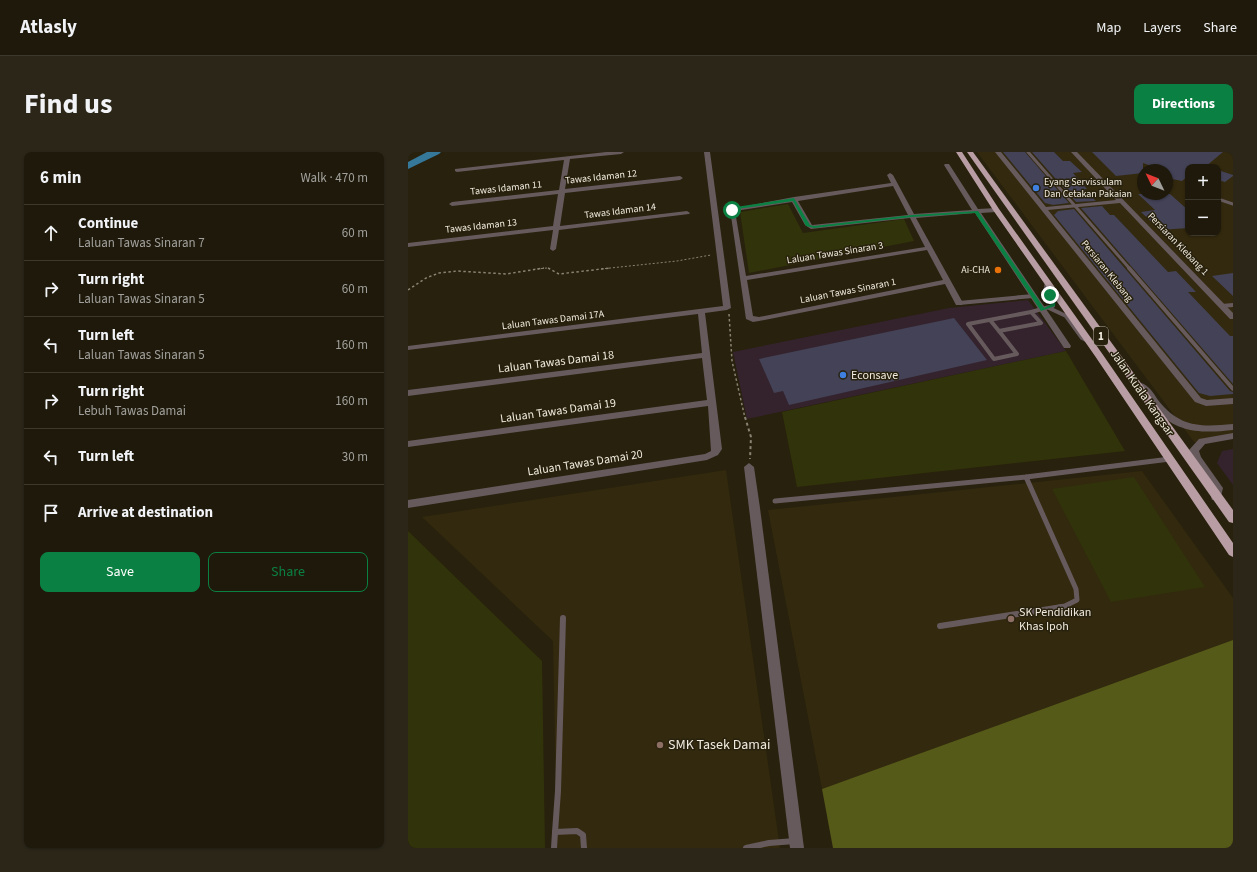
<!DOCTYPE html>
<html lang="en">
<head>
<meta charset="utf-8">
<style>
  :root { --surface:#1e190a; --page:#2b2618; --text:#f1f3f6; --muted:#a1a09c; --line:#3c382b; --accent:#0b8043 }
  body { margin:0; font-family:"Source Sans 3",sans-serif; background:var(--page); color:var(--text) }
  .controls { position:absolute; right:12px; top:12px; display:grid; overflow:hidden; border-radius:8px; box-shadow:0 1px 3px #0004 }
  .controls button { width:36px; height:36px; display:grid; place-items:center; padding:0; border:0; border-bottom:1px solid var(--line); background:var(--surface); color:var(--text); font:20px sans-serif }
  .compass { position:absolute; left:729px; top:12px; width:36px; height:36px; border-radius:50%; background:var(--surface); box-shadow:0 1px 3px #0004; rotate:313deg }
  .stop { position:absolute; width:12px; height:12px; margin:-9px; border:3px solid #0b8043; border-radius:50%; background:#fff }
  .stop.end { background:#0b8043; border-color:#fff; box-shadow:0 1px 4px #0008 }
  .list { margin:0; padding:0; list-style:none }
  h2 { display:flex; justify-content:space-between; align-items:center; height:52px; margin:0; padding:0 16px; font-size:17px }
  h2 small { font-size:13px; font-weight:400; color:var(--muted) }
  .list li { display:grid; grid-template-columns:26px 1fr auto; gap:12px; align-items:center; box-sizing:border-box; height:56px; padding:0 16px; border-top:1px solid var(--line) }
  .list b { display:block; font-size:15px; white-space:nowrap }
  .list p { margin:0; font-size:13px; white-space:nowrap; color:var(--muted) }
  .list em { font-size:13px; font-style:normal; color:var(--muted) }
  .actions { display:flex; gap:8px; padding:12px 16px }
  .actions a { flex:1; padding:9px 0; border:1px solid var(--accent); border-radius:8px; text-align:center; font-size:14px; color:var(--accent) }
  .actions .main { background:var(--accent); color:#fff }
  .icon { flex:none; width:22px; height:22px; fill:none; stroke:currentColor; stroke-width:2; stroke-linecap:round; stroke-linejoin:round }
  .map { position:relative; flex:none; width:825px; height:696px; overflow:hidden; border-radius:8px }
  header { display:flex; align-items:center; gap:24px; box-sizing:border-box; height:56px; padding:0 20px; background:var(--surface); border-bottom:1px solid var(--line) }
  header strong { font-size:19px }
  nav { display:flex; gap:22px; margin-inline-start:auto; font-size:14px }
  .intro { display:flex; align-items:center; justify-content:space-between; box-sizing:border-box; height:96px; padding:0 24px }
  h1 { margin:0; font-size:28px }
  .button { padding:10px 18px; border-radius:8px; background:var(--accent); color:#fff; font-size:14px; font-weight:700 }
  main { display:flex; gap:24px; padding:0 24px }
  aside { flex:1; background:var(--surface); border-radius:8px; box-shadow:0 1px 3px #0004 }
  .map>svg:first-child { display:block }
  .commercial { fill:#34232c }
  .built { fill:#33290e; fill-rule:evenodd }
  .green { fill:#31330b }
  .forest { fill:#565a19 }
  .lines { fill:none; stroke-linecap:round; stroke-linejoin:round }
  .river { fill:#35789a; fill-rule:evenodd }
  .building { fill:#434257 }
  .path-far2 { stroke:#898373; stroke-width:1; stroke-dasharray:2 2; stroke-linecap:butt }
  .path-far1 { stroke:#898373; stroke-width:1.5; stroke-dasharray:2.5 2.5; stroke-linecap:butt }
  .path { stroke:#898373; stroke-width:2; stroke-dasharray:3 3; stroke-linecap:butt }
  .service-far3 { stroke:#665a5d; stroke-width:3 }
  .service-far2 { stroke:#665a5d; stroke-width:4 }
  .service-far1 { stroke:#665a5d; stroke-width:5 }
  .service { stroke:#665a5d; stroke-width:6 }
  .minor { fill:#665a5d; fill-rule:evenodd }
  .trunk { fill:#b89ea4; fill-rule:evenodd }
  .route { fill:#0b8043 }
  .shop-dot { fill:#3f7fe0; stroke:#28210d; stroke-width:1.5 }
  .food-dot { fill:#e8710a; stroke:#28210d; stroke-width:1.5 }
  .education-dot { fill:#8d6e63; stroke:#28210d; stroke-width:1.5 }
  .labels { text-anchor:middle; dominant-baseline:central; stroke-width:3; stroke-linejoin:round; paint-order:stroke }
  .far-street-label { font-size:10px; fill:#f0ebdf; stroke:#28210d }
  .far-poi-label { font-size:10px; fill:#f0ebdf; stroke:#28210d; text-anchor:start }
  .shield { fill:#28210d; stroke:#b4aea0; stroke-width:1 }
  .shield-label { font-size:11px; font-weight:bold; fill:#f0ebdf }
  .street-label { font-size:12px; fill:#f0ebdf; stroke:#28210d }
  .poi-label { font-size:12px; fill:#f0ebdf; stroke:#28210d; text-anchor:start }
  .near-poi-label { font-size:14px; fill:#f0ebdf; stroke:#28210d; text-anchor:start }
</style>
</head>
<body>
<header>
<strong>Atlasly</strong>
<nav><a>Map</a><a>Layers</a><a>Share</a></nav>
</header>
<div class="intro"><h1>Find us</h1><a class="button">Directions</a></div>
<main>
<aside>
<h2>6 min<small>Walk · 470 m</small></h2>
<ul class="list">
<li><svg class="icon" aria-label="ahead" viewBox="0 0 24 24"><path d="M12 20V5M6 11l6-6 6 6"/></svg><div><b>Continue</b><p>Laluan Tawas Sinaran 7</p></div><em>60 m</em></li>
<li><svg class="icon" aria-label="right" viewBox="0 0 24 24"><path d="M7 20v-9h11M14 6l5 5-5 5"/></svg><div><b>Turn right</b><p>Laluan Tawas Sinaran 5</p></div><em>60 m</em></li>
<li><svg class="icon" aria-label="left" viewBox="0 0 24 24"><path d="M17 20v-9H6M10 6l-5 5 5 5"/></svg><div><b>Turn left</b><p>Laluan Tawas Sinaran 5</p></div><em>160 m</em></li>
<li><svg class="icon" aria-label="right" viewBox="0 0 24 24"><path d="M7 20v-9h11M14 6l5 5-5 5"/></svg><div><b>Turn right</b><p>Lebuh Tawas Damai</p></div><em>160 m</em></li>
<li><svg class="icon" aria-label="left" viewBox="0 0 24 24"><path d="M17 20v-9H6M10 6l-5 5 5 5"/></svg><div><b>Turn left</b></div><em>30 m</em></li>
<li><svg class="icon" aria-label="arrive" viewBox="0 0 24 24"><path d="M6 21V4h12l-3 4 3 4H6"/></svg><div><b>Arrive at destination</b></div></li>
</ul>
<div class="actions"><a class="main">Save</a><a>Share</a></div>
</aside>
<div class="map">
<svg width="825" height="696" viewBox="0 0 825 696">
  <rect width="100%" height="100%" fill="#28210d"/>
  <!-- commercial -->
  <g class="commercial">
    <polygon points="620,148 658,199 339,267 325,200 541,156"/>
    <polygon points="825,297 825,333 809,311 814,299"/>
  </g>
  <!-- built -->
  <g class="built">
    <path d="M569,0H825V286L786,290ZM780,15H810V81H780ZM735,18H759V42H735Z"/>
    <polygon points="318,318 372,696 149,696 145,489 14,365"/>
    <polygon points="734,319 825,446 825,488 414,637 360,358"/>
  </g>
  <!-- green -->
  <g class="green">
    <polygon points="380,52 395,81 496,67 506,89 341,121 332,60"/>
    <polygon points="658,199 717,299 389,335 374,260"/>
    <polygon points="726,325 797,435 703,450 644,337"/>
    <polygon points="0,379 134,509 137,696 0,696"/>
  </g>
  <!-- forest -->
  <polygon class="forest" points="825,488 825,696 425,696 414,637"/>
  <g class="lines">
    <!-- river -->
    <polygon class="river" points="19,0 33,0 31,2 0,17 0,10"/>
  </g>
  <!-- building -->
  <g class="building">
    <polygon points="595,0 617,0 661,51 645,53 637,51"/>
    <polygon points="624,0 646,0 655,9 662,9 674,20 665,21 679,37 676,37 688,49 668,50"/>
    <polygon points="684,0 815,0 797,15 780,15 780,24 774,29 759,26 759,18 754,18 735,11 735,21 708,24"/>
    <polygon points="810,18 825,23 825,24 817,30 810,28"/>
    <polygon points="730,42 762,42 780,58 780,76 752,78 733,60 747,58"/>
    <polygon points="694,54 702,63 706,63 760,120 768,119 788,140 780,140 822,184 825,184 825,232 673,56"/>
    <polygon points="666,57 822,239 825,240 825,242 802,244 791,241 646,63 650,59"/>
    <polygon points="825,121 825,144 804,124"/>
    <polygon points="546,166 579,208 381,253 375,239 366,241 351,207"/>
  </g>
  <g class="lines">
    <!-- path-far2 -->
    <g class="path-far2">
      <polyline points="129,117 139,116 142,117"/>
      <polyline points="193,117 269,109 303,103"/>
    </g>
    <!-- path-far1 -->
    <g class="path-far1">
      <polyline points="140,116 151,122 202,116"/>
      <polyline points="0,138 18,126 31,121 49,119 98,122 136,116"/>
      <polyline points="321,162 324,209 337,266"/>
    </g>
    <!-- path -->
    <polyline class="path" points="337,265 343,285 342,307"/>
    <!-- service-far3 -->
    <g class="service-far3">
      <polyline points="620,0 722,117"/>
      <polyline points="810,47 825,52"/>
    </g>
    <!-- service-far2 -->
    <g class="service-far2">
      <polyline points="721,116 825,237"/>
      <polyline points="551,151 625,144"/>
      <polyline points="814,154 825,153"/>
      <polyline points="641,156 658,164 674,186 680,189"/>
      <polygon points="623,160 633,171 591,179 609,202 586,207 560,172"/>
      <polyline points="623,160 645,154 638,135 639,129"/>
      <polyline points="582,168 591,179"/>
    </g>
    <!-- service-far1 -->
    <g class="service-far1">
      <polyline points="618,325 668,437 669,448 657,454 647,456"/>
      <polyline points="367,349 618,325 762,307"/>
    </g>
    <!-- service -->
    <g class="service">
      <polyline points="155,466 150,639 147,680 169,679 175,683 176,696"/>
      <polyline points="532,474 654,455"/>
      <polyline points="146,696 147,680"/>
      <polyline points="338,696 361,691 387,689"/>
    </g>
    <!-- minor -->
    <g class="minor">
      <polygon points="198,0 216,0 213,2 162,7 157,37 272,24 275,26 272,28 157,41 152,74 279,59 282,61 281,62 151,78 148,97 145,99 142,97 145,78 0,95 0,91 145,74 150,42 44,54 41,52 44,50 151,38 156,8 49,20 47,19 47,17"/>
      <polygon points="296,0 302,0 323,156 319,158 297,161 314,297 310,303 299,308 0,356 0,348 297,302 303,299 300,254 0,295 0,289 299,248 294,206 0,244 0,238 294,201 290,162 0,198 0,194 315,154"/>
      <polygon points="587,0 593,0 638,55 708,48 663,0 669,0 825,161 825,167 822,167 712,51 640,58 793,246 799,248 825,246 825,252 798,254 787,250"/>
      <path d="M537,12H541L570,57L588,56L591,58L588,60L573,61L663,194L662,196H656L567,61L508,66L555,151L554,153H548L537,132L351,169L345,170L338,167L322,57L386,45L483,31L479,23L482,21L485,23L506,62L564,58L536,13ZM485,34L500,63L404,73L390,49ZM384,50L397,73L403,77L502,66L517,95L338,124L327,59ZM519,98L535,128L351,165L345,164L339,128Z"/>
      <path d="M733,231C741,233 746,242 750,248C772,276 793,275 825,272V278C797,281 771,282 750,260C743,252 738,243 730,236L729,234L730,232Z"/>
      <polygon points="825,281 825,287 797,292 791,299 793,305 815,336 812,348 804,348 803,345 805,336 785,308 781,298 791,287"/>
      <polygon points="341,311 346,315 352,356 396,696 382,696 336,315"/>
    </g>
    <!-- trunk -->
    <g class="trunk">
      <polygon points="548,0 554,0 591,57 693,200 825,391 825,405 821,403 687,204 585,58"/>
      <polygon points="559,0 565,0 825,358 825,371 821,370"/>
    </g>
  </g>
  <!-- route -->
  <path class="route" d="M386,46L402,73L406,74L504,63L570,59L636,156L642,153L643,149L640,143L642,141C647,143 648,150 647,154L633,159L567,61L504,65L406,76L398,74L385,49L329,57L324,60L322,58L328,55Z"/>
  <!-- markers -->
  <g class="shop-dot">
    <circle cx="628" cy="36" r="4"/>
    <circle cx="435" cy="223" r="4"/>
  </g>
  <circle class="food-dot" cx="590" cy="118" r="4"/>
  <g class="education-dot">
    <circle cx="603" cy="467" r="4"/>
    <circle cx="252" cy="593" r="4"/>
  </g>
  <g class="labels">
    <!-- far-street labels -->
    <g class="far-street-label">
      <text transform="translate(193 25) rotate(-6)">Tawas Idaman 12</text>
      <text transform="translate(98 36) rotate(-6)">Tawas Idaman 11</text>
      <text transform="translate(212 59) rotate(-7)">Tawas Idaman 14</text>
      <text transform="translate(73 74) rotate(-6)">Tawas Idaman 13</text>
      <text transform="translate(770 92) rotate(46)">Persiaran Klebang 1</text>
      <text transform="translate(427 101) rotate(-9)">Laluan Tawas Sinaran 3</text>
      <text transform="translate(699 119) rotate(51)">Persiaran Klebang</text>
      <text transform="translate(440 139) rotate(-11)">Laluan Tawas Sinaran 1</text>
      <text transform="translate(145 168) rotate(-7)">Laluan Tawas Damai 17A</text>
    </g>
    <!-- far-poi labels -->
    <g class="far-poi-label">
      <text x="636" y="30">Eyang Servissulam<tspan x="636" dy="12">Dan Cetakan Pakaian</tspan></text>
      <text x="582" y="118" text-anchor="end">Ai-CHA</text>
    </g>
    <!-- shield labels -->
    <rect class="shield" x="686" y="175" width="14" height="18" rx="3"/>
    <g class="shield-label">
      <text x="693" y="184">1</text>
    </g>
    <!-- street labels -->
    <g class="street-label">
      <text transform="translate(148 210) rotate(-7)">Laluan Tawas Damai 18</text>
      <text transform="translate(734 241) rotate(55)">Jalan Kuala Kangsar</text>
      <text transform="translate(150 259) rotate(-8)">Laluan Tawas Damai 19</text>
      <text transform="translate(177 311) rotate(-9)">Laluan Tawas Damai 20</text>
    </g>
    <!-- poi labels -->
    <g class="poi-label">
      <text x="443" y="223">Econsave</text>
      <text x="611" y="460">SK Pendidikan<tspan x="611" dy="14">Khas Ipoh</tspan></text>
    </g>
    <!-- near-poi labels -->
    <g class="near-poi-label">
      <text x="260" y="593">SMK Tasek Damai</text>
    </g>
  </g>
</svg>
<div class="controls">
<button>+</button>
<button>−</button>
</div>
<svg class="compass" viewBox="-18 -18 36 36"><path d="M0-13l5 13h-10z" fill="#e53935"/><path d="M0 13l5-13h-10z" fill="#a1a09c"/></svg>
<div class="stop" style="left:324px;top:58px"></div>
<div class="stop end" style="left:642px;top:143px"></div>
</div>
</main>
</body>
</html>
